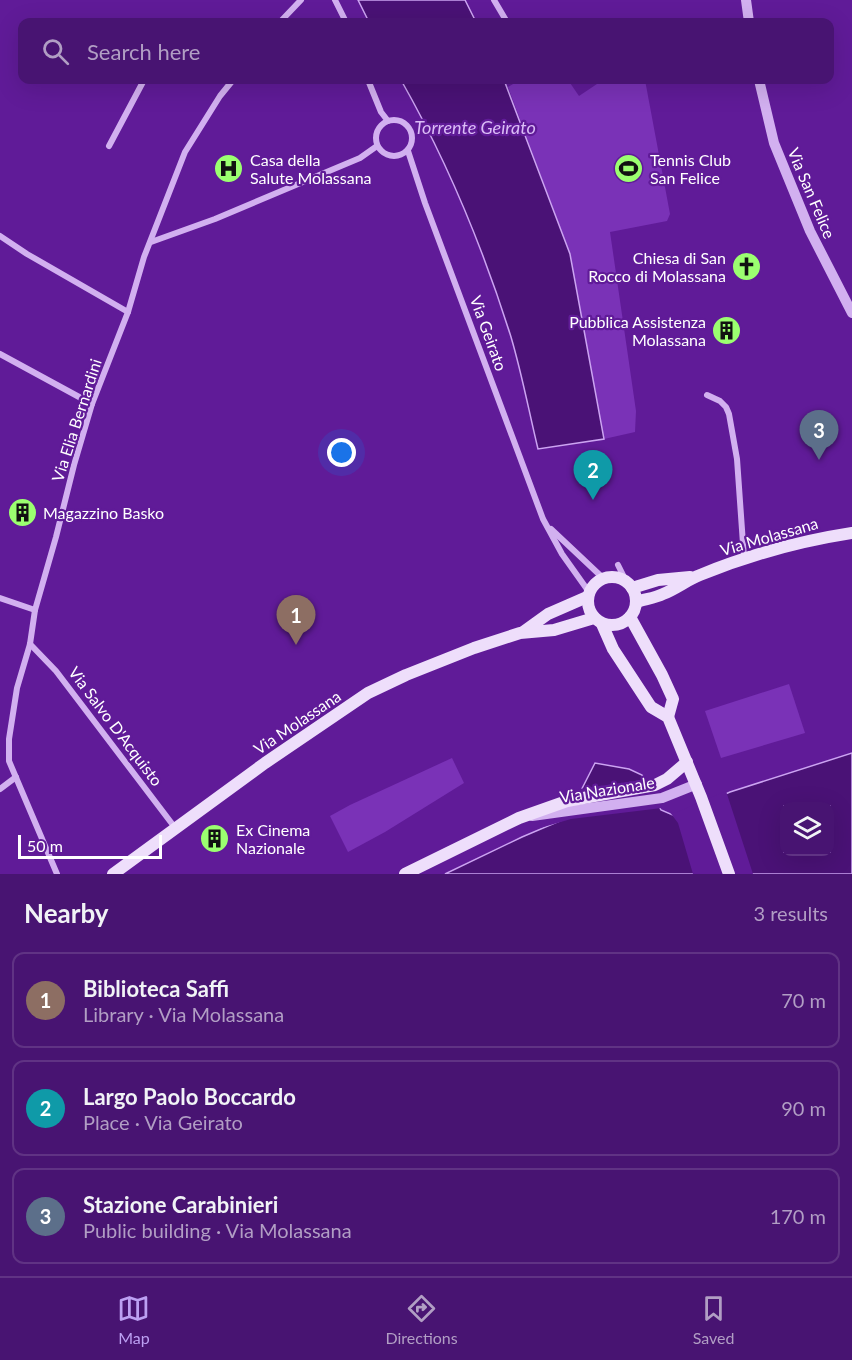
<!DOCTYPE html>
<html lang="en">
<head>
<meta charset="utf-8">
<style>
  :root { --surface:#481472; --page:#4f1d77; --text:#f1f3f6; --muted:#b19ec4; --line:#603384; --accent:#bca0f2 }
  body { margin:0; font-family:Lato,sans-serif; background:var(--page); color:var(--text) }
  .controls { position:absolute; right:18px; bottom:18px; display:grid; overflow:hidden; border-radius:12px; box-shadow:0 6px 24px #0002 }
  .controls button { width:54px; height:54px; display:grid; place-items:center; padding:0; border:0; border-bottom:2px solid var(--line); background:var(--surface); color:var(--text); font:30px sans-serif }
  .scale { position:absolute; left:18px; bottom:15px; width:144px; box-sizing:border-box; padding-left:6px; border:3px solid #fff; border-top:0; font-size:16px; line-height:21px; white-space:nowrap; color:#fff; -webkit-text-stroke:4px #601b98; paint-order:stroke }
  .you { position:absolute; left:342px; top:453px; width:21px; height:21px; margin:-15px; border:4px solid #fff; border-radius:50%; background:#1a73e8; box-shadow:0 0 0 9px #1a73e833 }
  .badge { display:grid; place-items:center; width:39px; height:39px; border-radius:50%; background:var(--accent); color:#fff; font-size:20px; font-weight:700 }
  .pin { position:absolute; translate:-50% -50px; filter:drop-shadow(0 2px 3px #0008) }
  .pin::after { content:''; position:absolute; top:32px; width:21px; height:18px; background:inherit; clip-path:polygon(0 0,100% 0,50% 100%) }
  .list { margin:0; padding:0; list-style:none }
  h2 { display:flex; justify-content:space-between; align-items:center; height:78px; margin:0; padding:0 24px; font-size:26px }
  h2 small { font-size:20px; font-weight:400; color:var(--muted) }
  .list li { display:grid; grid-template-columns:39px 1fr auto; gap:18px; align-items:center; box-sizing:border-box; height:96px; margin:0 12px 12px; padding:0 12px; border:2px solid var(--line); border-radius:12px }
  .list b { display:block; font-size:22px; white-space:nowrap }
  .list p { margin:0; font-size:20px; white-space:nowrap; color:var(--muted) }
  .list em { font-size:20px; font-style:normal; color:var(--muted) }
  .icon { flex:none; width:33px; height:33px; fill:none; stroke:currentColor; stroke-width:2; stroke-linecap:round; stroke-linejoin:round }
  .map { position:relative; flex:none; width:852px; height:874px; overflow:hidden }
  .search { position:absolute; background:var(--surface); box-shadow:0 6px 24px #0002; left:18px; right:18px; top:18px; height:66px; display:flex; align-items:center; gap:15px; box-sizing:border-box; padding:0 21px; border-radius:12px; color:var(--muted); font-size:22px }
  .sheet { height:402px; background:var(--surface) }
  nav { display:flex; justify-content:space-around; align-items:center; box-sizing:border-box; height:84px; border-top:2px solid var(--line); background:var(--surface); font-size:16px; color:var(--muted) }
  nav a { display:grid; justify-items:center; gap:3px }
  nav .on { color:var(--accent) }
  .map>svg:first-child { display:block }
  .green { fill:#7a32b7 }
  .water { fill:#4a1276; stroke:#cca4f2; stroke-width:1.5; fill-rule:evenodd }
  .pier { fill:#601b98 }
  .lines { fill:none; stroke-linecap:round; stroke-linejoin:round }
  .minor { stroke:#d2b0f0; stroke-width:6 }
  .tertiary { stroke:#d2b0f0; stroke-width:10 }
  .secondary { stroke:#eedefb; stroke-width:12 }
  .labels { text-anchor:middle; dominant-baseline:central; stroke-width:4.5; stroke-linejoin:round; paint-order:stroke }
  .poi-label { font-size:16px; fill:#fff; stroke:#601b98; text-anchor:start }
  .street-label { font-size:16px; fill:#fff; stroke:#601b98 }
  .water-label { font-size:18px; font-style:italic; fill:#dbbdf7; stroke:#601b98 }
</style>
</head>
<body>
<div class="map">
<svg width="852" height="874" viewBox="0 0 852 874">
  <rect width="100%" height="100%" fill="#601b98"/>
  <!-- green -->
  <g class="green">
    <polygon points="520,80 568,80 579,96 603,80 645,80 670,214 667,221 610,232 636,411 635,432 604,439 570,254 508,87"/>
    <polygon points="789,684 805,733 721,758 705,711"/>
    <polygon points="452,758 464,783 385,832 348,852 330,816 350,805"/>
  </g>
  <!-- water -->
  <g class="water">
    <polygon points="358,0 465,0 476,22 369,22"/>
    <path d="M401,80H504L570,254L604,439L538,449C529,412 522,374 511,337C483,248 447,161 401,80Z"/>
    <path d="M852,753V874H445L522,837L567,818L595,763L629,769L642,775L661,810L675,816L730,792ZM784,806H830V852H784Z"/>
  </g>
  <!-- pier -->
  <g class="pier">
    <polygon points="648,779 662,808 571,819 523,833 442,873 520,834 564,816 579,789"/>
    <polygon points="726,791 753,874 693,874 678,823 669,811 675,813"/>
  </g>
  <g class="lines">
    <!-- minor -->
    <g class="minor">
      <polyline points="335,0 346,22"/>
      <polyline points="494,0 507,22"/>
      <polyline points="175,22 175,21 178,22"/>
      <polyline points="280,22 301,0"/>
      <polyline points="368,80 381,112 388,121"/>
      <circle cx="394" cy="138" r="18"/>
      <polyline points="109,146 144,80"/>
      <polyline points="408,151 425,203 543,519 562,554 589,592"/>
      <polyline points="0,236 27,254 128,312"/>
      <polyline points="151,242 215,219 360,158 377,146"/>
      <polyline points="0,354 92,404"/>
      <polyline points="707,395 720,401 726,407 729,414 737,459 744,558"/>
      <polyline points="551,529 603,578"/>
      <polyline points="618,565 626,581"/>
      <polyline points="0,598 35,610"/>
      <polyline points="30,644 56,671 176,829"/>
      <polyline points="0,789 16,777"/>
      <polyline points="57,874 9,761 9,739 17,688 30,644 35,610 56,537 74,465 92,404 128,312 144,257 185,152 220,96 233,80"/>
    </g>
    <!-- tertiary -->
    <g class="tertiary">
      <polyline points="746,0 749,22"/>
      <polyline points="759,80 774,143 810,231 852,313"/>
      <polyline points="532,816 662,798 697,784"/>
    </g>
    <!-- secondary -->
    <g class="secondary">
      <circle cx="612" cy="601" r="24"/>
      <polyline points="632,588 658,580 690,577"/>
      <path d="M636,602C645,599 655,598 663,594C676,589 687,580 700,575C749,555 800,541 852,533"/>
      <polyline points="630,617 662,675 673,699 668,717"/>
      <polyline points="602,624 613,649 651,707 668,717 701,797 729,874"/>
      <polyline points="523,632 548,614 587,597"/>
      <polyline points="113,874 265,763 368,693 406,675 474,648 520,633 554,630 594,618"/>
      <polyline points="405,874 519,818 567,801 655,785 667,779 687,762"/>
    </g>
  </g>
  <!-- icons -->
  <defs>
    <symbol id="hospital-disc" viewBox="-11 -11 22 22"><circle r="9.5" fill="#9bff70" stroke="#601b98"/><path d="M-5-5h3v3.5h4V-5h3V5h-3V1.5h-4V5h-3Z" fill="#111"/></symbol>
    <symbol id="stadium-disc" viewBox="-11 -11 22 22"><circle r="9.5" fill="#9bff70" stroke="#601b98"/><path d="M0-5a6.5 5 0 1 0 0 10a6.5 5 0 1 0 0-10ZM-3.5-1.8h7v3.6h-7Z" fill="#111"/></symbol>
    <symbol id="church-disc" viewBox="-11 -11 22 22"><circle r="9.5" fill="#9bff70" stroke="#601b98"/><path d="M-1.2-6h2.4v3.5h3.3v2.4h-3.3V6h-2.4V-.1h-3.3v-2.4h3.3Z" fill="#111"/></symbol>
    <symbol id="building-disc" viewBox="-11 -11 22 22"><circle r="9.5" fill="#9bff70" stroke="#601b98"/><path d="M-4-6H4V6H1V3H-1V6H-4ZM-2.5-4.3h1.7v1.8h-1.7ZM.8-4.3h1.7v1.8H.8ZM-2.5-1h1.7V.8h-1.7ZM.8-1h1.7V.8H.8Z" fill="#111"/></symbol>
  </defs>
  <g fill-rule="evenodd">
    <use href="#hospital-disc" x="212" y="152" width="33" height="33"/>
    <use href="#stadium-disc" x="612" y="152" width="33" height="33"/>
    <use href="#church-disc" x="730" y="250" width="33" height="33"/>
    <use href="#building-disc" x="710" y="314" width="33" height="33"/>
    <use href="#building-disc" x="6" y="496" width="33" height="33"/>
    <use href="#building-disc" x="198" y="822" width="33" height="33"/>
  </g>
  <g class="labels">
    <!-- poi labels -->
    <g class="poi-label">
      <text x="250" y="159">Casa della<tspan x="250" dy="18">Salute Molassana</tspan></text>
      <text x="650" y="159">Tennis Club<tspan x="650" dy="18">San Felice</tspan></text>
      <text x="726" y="257" text-anchor="end">Chiesa di San<tspan x="726" dy="18">Rocco di Molassana</tspan></text>
      <text x="706" y="321" text-anchor="end">Pubblica Assistenza<tspan x="706" dy="18">Molassana</tspan></text>
      <text x="43" y="512">Magazzino Basko</text>
      <text x="236" y="829">Ex Cinema<tspan x="236" dy="18">Nazionale</tspan></text>
    </g>
    <!-- street labels -->
    <g class="street-label">
      <text transform="translate(812 193) rotate(67)">Via San Felice</text>
      <text transform="translate(489 333) rotate(70)">Via Geirato</text>
      <text transform="translate(76 420) rotate(-72)">Via Elia Bernardini</text>
      <text transform="translate(769 536) rotate(-16)">Via Molassana</text>
      <text transform="translate(297 722) rotate(-34)">Via Molassana</text>
      <text transform="translate(116 726) rotate(53)">Via Salvo D'Acquisto</text>
      <text transform="translate(607 789) rotate(-9)">Via Nazionale</text>
    </g>
    <!-- water labels -->
    <g class="water-label">
      <text x="475" y="127">Torrente Geirato</text>
    </g>
  </g>
</svg>
<div class="controls">
<button><svg class="icon" aria-label="layers" viewBox="0 0 24 24"><path d="M12 4l9 5-9 5-9-5zM3 14l9 5 9-5"/></svg></button>
</div>
<div class="scale">50 m</div>
<div class="you"></div>
<div class="pin badge" style="left:296px;top:645px;background:#8d6e63">1</div>
<div class="pin badge" style="left:593px;top:500px;background:#0f9aa8">2</div>
<div class="pin badge" style="left:819px;top:460px;background:#5c6f8a">3</div>
<div class="search"><svg class="icon" aria-label="search" viewBox="0 0 24 24"><circle cx="10" cy="10" r="6"/><path d="M15 15l6 6"/></svg>Search here</div>
</div>
<section class="sheet">
<h2>Nearby<small>3 results</small></h2>
<ul class="list">
<li><span class="badge" style="background:#8d6e63">1</span><div><b>Biblioteca Saffi</b><p>Library · Via Molassana</p></div><em>70 m</em></li>
<li><span class="badge" style="background:#0f9aa8">2</span><div><b>Largo Paolo Boccardo</b><p>Place · Via Geirato</p></div><em>90 m</em></li>
<li><span class="badge" style="background:#5c6f8a">3</span><div><b>Stazione Carabinieri</b><p>Public building · Via Molassana</p></div><em>170 m</em></li>
</ul>
</section>
<nav>
<a class="on"><svg class="icon" aria-label="map" viewBox="0 0 24 24"><path d="M3 6l6-2 6 2 6-2v14l-6 2-6-2-6 2zM9 4v14M15 6v14"/></svg>Map</a>
<a><svg class="icon" aria-label="directions" viewBox="0 0 24 24"><path d="M12 3l9 9-9 9-9-9zM9 14v-3h6M13 9l2 2-2 2"/></svg>Directions</a>
<a><svg class="icon" aria-label="saved" viewBox="0 0 24 24"><path d="M7 4h10v16l-5-4-5 4z"/></svg>Saved</a>
</nav>
</body>
</html>
